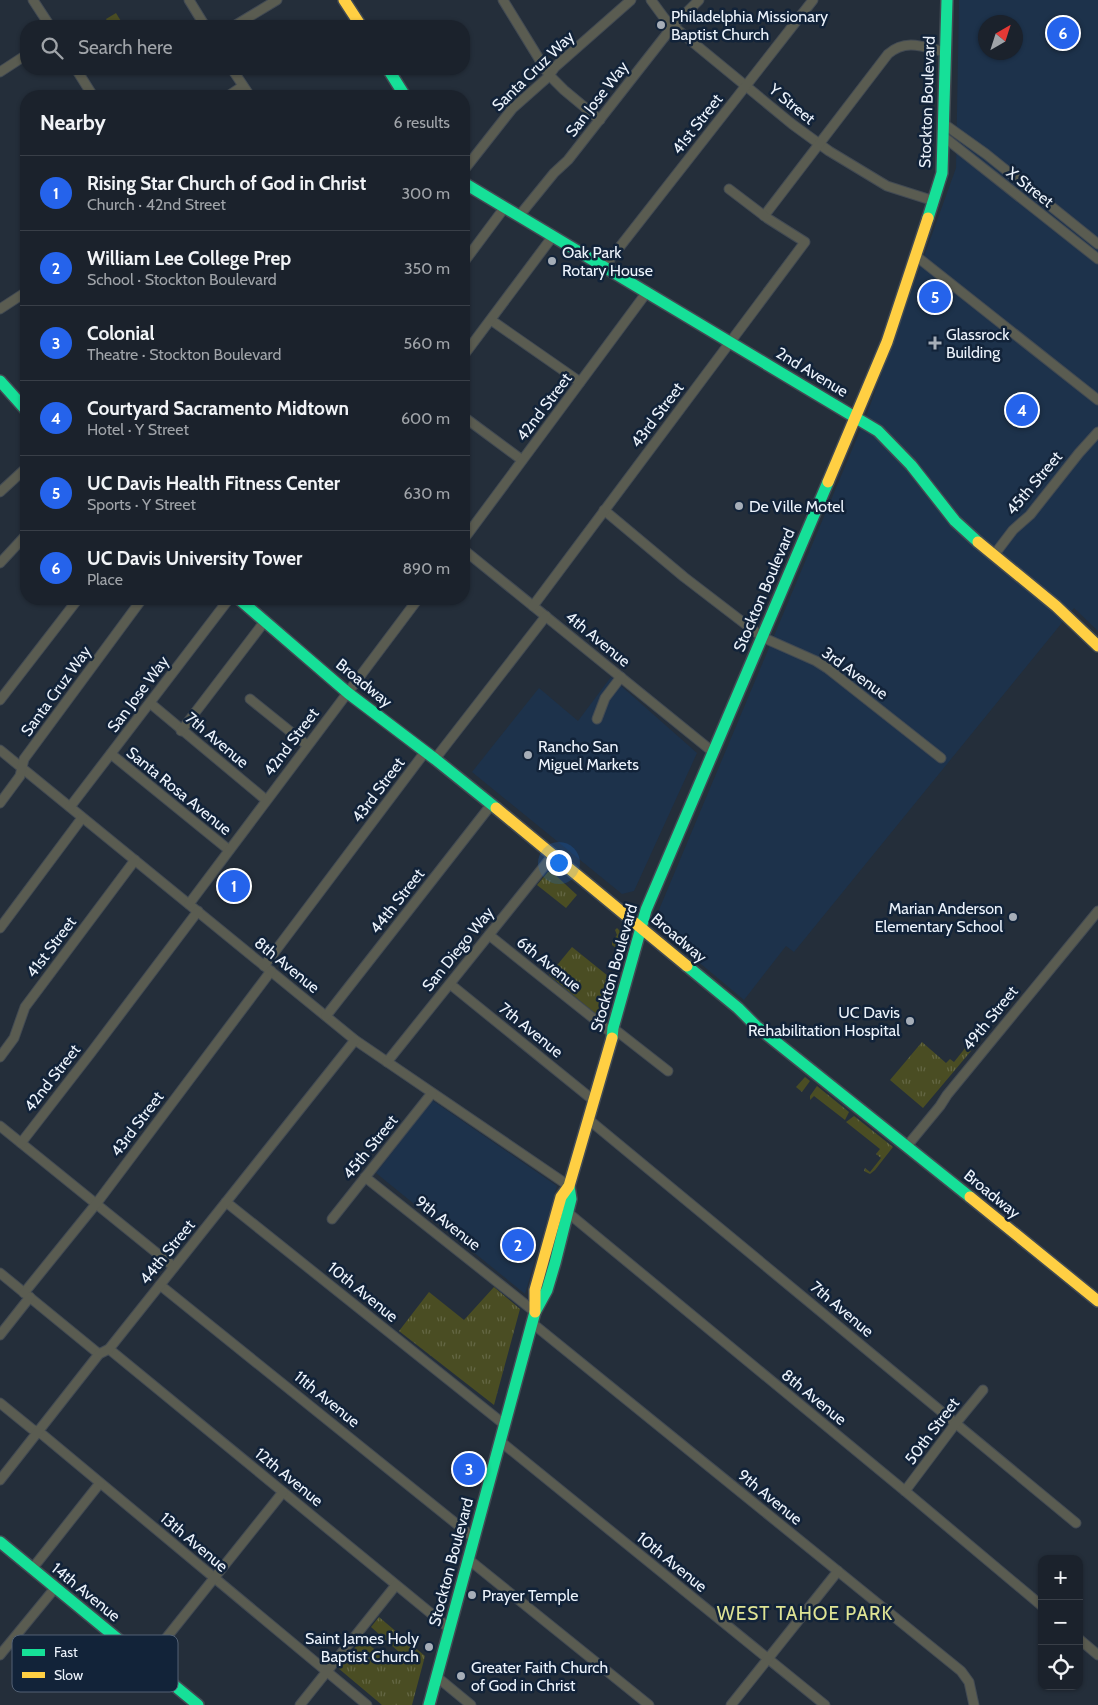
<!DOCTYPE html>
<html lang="en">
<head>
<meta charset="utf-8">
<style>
  :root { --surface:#1b222c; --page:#282f38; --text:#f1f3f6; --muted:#a0a4a9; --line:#393f48; --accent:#2563eb }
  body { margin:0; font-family:Cabin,sans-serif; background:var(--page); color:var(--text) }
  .controls { position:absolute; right:15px; bottom:15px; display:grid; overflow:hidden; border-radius:10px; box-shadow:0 1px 4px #0004 }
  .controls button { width:45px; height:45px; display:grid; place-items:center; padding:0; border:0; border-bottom:1px solid var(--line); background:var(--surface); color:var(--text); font:25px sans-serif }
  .compass { position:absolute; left:978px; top:15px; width:45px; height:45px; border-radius:50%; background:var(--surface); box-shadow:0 1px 4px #0004; rotate:39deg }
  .you { position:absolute; left:558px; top:862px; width:18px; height:18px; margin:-12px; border:4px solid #fff; border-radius:50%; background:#1a73e8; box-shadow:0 0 0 8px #1a73e833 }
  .badge { display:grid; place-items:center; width:32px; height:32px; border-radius:50%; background:var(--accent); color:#fff; font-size:16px; font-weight:700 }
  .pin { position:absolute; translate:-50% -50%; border:2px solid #fff; box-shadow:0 1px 5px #0006 }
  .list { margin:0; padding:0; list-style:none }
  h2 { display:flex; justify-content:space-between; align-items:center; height:65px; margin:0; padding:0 20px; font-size:21px }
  h2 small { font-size:16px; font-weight:400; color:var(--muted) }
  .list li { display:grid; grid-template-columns:32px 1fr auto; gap:15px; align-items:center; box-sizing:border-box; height:75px; padding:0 20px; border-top:1px solid var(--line) }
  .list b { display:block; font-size:19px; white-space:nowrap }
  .list p { margin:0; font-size:16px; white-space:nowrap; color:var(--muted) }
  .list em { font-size:16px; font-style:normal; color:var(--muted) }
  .icon { flex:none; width:28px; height:28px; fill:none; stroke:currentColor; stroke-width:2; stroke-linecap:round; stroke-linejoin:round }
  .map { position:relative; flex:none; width:1098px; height:1705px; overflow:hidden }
  .search { position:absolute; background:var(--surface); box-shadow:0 1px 4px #0004; left:20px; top:20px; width:450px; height:55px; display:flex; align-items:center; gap:12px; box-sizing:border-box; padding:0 18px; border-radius:20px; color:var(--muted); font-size:19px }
  .panel { position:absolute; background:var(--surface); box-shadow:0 1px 4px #0004; left:20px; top:90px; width:450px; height:515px; border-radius:20px }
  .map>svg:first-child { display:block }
  .built { fill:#1d324b; fill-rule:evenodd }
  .grass { fill:url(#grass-tufts) }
  .pitch { fill:#4a4d23 }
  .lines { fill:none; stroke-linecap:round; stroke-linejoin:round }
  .street-casing { stroke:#424a53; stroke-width:11 }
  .fast-casing { stroke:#424a53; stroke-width:14 }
  .slow-casing { stroke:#424a53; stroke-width:14 }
  .street { stroke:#5a5c51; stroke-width:9 }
  .fast { stroke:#16e098; stroke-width:11 }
  .slow { stroke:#ffcf43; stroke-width:11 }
  .poi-dot { fill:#a6aeb8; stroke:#122339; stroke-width:2 }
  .labels { text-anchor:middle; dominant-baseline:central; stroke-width:5; stroke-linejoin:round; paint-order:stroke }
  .poi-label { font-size:16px; fill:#ecf3fc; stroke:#122339; text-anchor:start }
  .street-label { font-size:16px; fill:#ecf3fc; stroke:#122339 }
  .quarter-label { font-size:19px; letter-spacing:1px; fill:#dee394; stroke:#122339 }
  .key { fill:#122339; stroke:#536174; stroke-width:1 }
  .key-label { font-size:14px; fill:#ecf3fc }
</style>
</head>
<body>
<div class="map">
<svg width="1098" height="1705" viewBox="0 0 1098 1705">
  <defs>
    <pattern id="grass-tufts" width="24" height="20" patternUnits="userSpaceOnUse" patternTransform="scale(1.25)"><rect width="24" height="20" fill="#4a4d23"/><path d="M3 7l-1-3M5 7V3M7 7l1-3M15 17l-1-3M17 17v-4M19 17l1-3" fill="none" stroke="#646744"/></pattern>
  </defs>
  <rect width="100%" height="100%" fill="#242e3a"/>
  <!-- built -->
  <g class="built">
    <path d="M959,0H1098V631L1074,608L794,952L786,946L744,1000L653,924L867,414L956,168ZM986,22H1016V52H986Z"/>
    <polygon points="611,677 697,753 634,891 622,894 472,772 539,688 578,721"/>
    <polygon points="432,1100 557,1186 525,1294 376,1173"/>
  </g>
  <!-- grass -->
  <g class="grass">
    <polygon points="548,872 552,872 577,895 566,908 537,885"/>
    <polygon points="617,928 625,936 620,951 612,945 612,942 617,935 615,930"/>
    <polygon points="572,947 613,980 604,1012 601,1015 597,1015 549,975"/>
    <polygon points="922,1042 946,1063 950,1059 954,1062 966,1047 971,1051 923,1108 890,1080"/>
    <polygon points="805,1077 810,1081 802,1092 796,1087"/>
    <polygon points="817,1086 849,1112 845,1120 814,1096 810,1100 810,1096"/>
    <polygon points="854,1116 893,1147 875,1170 870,1174 864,1171 865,1168 870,1172 881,1158 876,1154 880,1149 846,1122"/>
    <polygon points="494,1287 520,1309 494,1405 399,1331 429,1292 464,1320"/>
    <polygon points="379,1617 425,1656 412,1705 382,1705 338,1668 362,1639 390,1662 399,1652 371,1627"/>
  </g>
  <!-- pitch -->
  <polygon class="pitch" points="116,13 124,26 110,26 106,19"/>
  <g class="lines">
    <defs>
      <g id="street">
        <polyline points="33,0 50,26"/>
        <polyline points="189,0 205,26"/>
        <polyline points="503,0 549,75 564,90 600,120"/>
        <polyline points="651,0 665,19 673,26 792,124 829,151 887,186 934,201"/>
        <polyline points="234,26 277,0"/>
        <polyline points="76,69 93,96"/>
        <polyline points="232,69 250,96"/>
        <polyline points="0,72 26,55"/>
        <polyline points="228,96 243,86"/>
        <polyline points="944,124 986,154 1098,244"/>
        <polyline points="944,137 1098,259"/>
        <polyline points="464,170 512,109 547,78 555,67 631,0"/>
        <polyline points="519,216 554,173 568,160 673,26 699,0"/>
        <path d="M764,216L888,54C906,38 924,47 945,52"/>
        <polyline points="916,256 1098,400"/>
        <polyline points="464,262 505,207"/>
        <polyline points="604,267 813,0"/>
        <polyline points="0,309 26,292"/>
        <polyline points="491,320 580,382"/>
        <polyline points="464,355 553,236"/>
        <polyline points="464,417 522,460"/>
        <polyline points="0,492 26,468"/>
        <polyline points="604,510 684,577 762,637 816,661 827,668 941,758"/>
        <polyline points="464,539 647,292"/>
        <polyline points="464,550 713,752"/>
        <polyline points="994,555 1013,530 1030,515 1079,453 1098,432"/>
        <polyline points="0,563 26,535"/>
        <polyline points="533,606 805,242 767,218 729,189"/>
        <polyline points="250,699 307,745"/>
        <polyline points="0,700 78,599"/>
        <polyline points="150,703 266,800"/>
        <polyline points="597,719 605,698 621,677"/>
        <polyline points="181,731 265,621"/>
        <polyline points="0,750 355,1040 569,1186"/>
        <polyline points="111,754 229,850"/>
        <polyline points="435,759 546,616"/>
        <polyline points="0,803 20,776 24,759 142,599"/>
        <polyline points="70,807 229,599"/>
        <polyline points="189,904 418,599"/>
        <polyline points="0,928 82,818"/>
        <polyline points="489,935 613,1034"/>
        <polyline points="264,966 425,752"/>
        <polyline points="450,984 593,1100"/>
        <polyline points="326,1016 491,805"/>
        <polyline points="613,1028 668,1071"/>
        <polyline points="0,1057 14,1038 25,1007 135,860"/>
        <polyline points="387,1062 553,855"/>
        <polyline points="588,1119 1076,1523"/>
        <polyline points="0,1126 174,1267"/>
        <polyline points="21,1143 90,1054 198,911"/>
        <polyline points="907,1146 940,1106 947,1095 1098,911"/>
        <polyline points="365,1177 535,1312"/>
        <polyline points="226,1202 505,1425"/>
        <polyline points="567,1212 905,1491 1042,1606"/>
        <polyline points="332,1219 432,1093"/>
        <polyline points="0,1273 99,1354"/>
        <polyline points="160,1285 474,1538"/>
        <polyline points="24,1293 96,1204 271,971"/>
        <polyline points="532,1323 961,1671 969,1682 974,1705"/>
        <polyline points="0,1335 30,1297"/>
        <polyline points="109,1349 450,1629"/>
        <polyline points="0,1403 32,1429 43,1435 367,1705"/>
        <polyline points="500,1441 825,1705"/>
        <polyline points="0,1480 99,1354 109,1349 355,1040"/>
        <polyline points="905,1491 956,1423 983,1390"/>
        <polyline points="468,1559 649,1705"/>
        <polyline points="32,1569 100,1483"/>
        <polyline points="1079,1639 1098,1655"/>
        <polyline points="0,1655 55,1588"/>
        <polyline points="147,1662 283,1492"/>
        <polyline points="437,1677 471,1705"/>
        <polyline points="300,1705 396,1585"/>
        <polyline points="731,1705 838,1571"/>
      </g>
      <g id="fast">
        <polyline points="388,69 405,96"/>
        <polyline points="464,183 878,431 911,465 955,521 978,542"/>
        <polyline points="928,218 942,173 947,0"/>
        <polyline points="0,381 26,410"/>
        <polyline points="239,599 348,693 435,759 496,808"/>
        <polyline points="687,966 738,1008 756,1026 970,1197"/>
        <polyline points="612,1038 613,1028 646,910 828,482"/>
        <polyline points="0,1542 198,1705"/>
        <polyline points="429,1705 535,1312 547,1290 555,1263 571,1199 569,1186"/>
      </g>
      <g id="slow">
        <polyline points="344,0 361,26"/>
        <polyline points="828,482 887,342 928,218"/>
        <polyline points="978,542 1056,606 1098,646"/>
        <polyline points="496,808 687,966"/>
        <polyline points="970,1197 1098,1301"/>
        <polyline points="535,1312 535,1290 561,1197 569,1186 612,1038"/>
      </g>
    </defs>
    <!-- street casing -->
    <use href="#street" class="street-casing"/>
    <!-- fast casing -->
    <use href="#fast" class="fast-casing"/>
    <!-- slow casing -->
    <use href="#slow" class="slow-casing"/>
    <!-- street -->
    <use href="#street" class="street"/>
    <!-- fast -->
    <use href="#fast" class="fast"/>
    <!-- slow -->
    <use href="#slow" class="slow"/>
  </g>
  <!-- markers -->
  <g class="poi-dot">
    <circle cx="661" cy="25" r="5"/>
    <circle cx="552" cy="261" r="5"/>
    <path d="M932.5 335.5h5v5h5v5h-5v5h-5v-5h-5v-5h5z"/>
    <circle cx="739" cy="506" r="5"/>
    <circle cx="528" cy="755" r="5"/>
    <circle cx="1013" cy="917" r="5"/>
    <circle cx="910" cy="1021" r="5"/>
    <circle cx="472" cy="1595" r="5"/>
    <circle cx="429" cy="1647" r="5"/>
    <circle cx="461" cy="1676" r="5"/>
  </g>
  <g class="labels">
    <!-- poi labels -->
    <g class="poi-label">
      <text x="671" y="16">Philadelphia Missionary<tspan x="671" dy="18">Baptist Church</tspan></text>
      <text x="562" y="252">Oak Park<tspan x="562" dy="18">Rotary House</tspan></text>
      <text x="946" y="334">Glassrock<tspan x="946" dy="18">Building</tspan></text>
      <text x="749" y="506">De Ville Motel</text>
      <text x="538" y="746">Rancho San<tspan x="538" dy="18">Miguel Markets</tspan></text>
      <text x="1003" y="908" text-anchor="end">Marian Anderson<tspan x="1003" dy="18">Elementary School</tspan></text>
      <text x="900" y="1012" text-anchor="end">UC Davis<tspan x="900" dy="18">Rehabilitation Hospital</tspan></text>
      <text x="482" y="1595">Prayer Temple</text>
      <text x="419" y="1638" text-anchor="end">Saint James Holy<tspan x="419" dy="18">Baptist Church</tspan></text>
      <text x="471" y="1667">Greater Faith Church<tspan x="471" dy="18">of God in Christ</tspan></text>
    </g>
    <!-- street labels -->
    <g class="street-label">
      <text transform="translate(533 71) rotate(-44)">Santa Cruz Way</text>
      <text transform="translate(597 99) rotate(-52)">San Jose Way</text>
      <text transform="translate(927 102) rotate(-88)">Stockton Boulevard</text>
      <text transform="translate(792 104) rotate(39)">Y Street</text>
      <text transform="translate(697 124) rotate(-52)">41st Street</text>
      <text transform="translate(1030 187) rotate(38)">X Street</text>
      <text transform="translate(812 372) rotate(31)">2nd Avenue</text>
      <text transform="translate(544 407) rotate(-53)">42nd Street</text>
      <text transform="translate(657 415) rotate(-53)">43rd Street</text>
      <text transform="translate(1034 483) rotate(-50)">45th Street</text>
      <text transform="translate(764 590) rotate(-67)">Stockton Boulevard</text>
      <text transform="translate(598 639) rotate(39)">4th Avenue</text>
      <text transform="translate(855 673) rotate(36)">3rd Avenue</text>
      <text transform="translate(364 683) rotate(39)">Broadway</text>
      <text transform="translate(56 691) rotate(-54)">Santa Cruz Way</text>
      <text transform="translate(138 694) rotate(-53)">San Jose Way</text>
      <text transform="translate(217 740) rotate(40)">7th Avenue</text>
      <text transform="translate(291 742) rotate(-53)">42nd Street</text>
      <text transform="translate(378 790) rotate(-53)">43rd Street</text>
      <text transform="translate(179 791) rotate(39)">Santa Rosa Avenue</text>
      <text transform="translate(397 901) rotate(-52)">44th Street</text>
      <text transform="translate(679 938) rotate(40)">Broadway</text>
      <text transform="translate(51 947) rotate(-53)">41st Street</text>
      <text transform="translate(458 949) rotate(-51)">San Diego Way</text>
      <text transform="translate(549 964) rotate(39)">6th Avenue</text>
      <text transform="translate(287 965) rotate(39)">8th Avenue</text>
      <text transform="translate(614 968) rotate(-74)">Stockton Boulevard</text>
      <text transform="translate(990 1018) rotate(-51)">49th Street</text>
      <text transform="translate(531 1030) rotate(39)">7th Avenue</text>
      <text transform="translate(52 1078) rotate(-52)">42nd Street</text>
      <text transform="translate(137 1124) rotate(-53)">43rd Street</text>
      <text transform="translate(370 1147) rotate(-51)">45th Street</text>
      <text transform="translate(992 1194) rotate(39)">Broadway</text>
      <text transform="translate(448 1223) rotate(38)">9th Avenue</text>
      <text transform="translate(167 1252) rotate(-51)">44th Street</text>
      <text transform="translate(363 1292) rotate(39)">10th Avenue</text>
      <text transform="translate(842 1309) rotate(40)">7th Avenue</text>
      <text transform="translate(814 1397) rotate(39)">8th Avenue</text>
      <text transform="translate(327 1399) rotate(39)">11th Avenue</text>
      <text transform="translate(932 1431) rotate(-53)">50th Street</text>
      <text transform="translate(289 1477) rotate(39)">12th Avenue</text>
      <text transform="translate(770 1497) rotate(39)">9th Avenue</text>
      <text transform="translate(194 1542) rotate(40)">13th Avenue</text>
      <text transform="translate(451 1562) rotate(-75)">Stockton Boulevard</text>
      <text transform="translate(672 1562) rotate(39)">10th Avenue</text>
      <text transform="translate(86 1592) rotate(39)">14th Avenue</text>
    </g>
    <!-- quarter labels -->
    <g class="quarter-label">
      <text x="805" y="1613">WEST TAHOE PARK</text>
    </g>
  </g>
  <!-- legend -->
  <rect x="12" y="1635" width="166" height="57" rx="8" class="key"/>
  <rect x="22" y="1649" width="23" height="7" fill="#16e098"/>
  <rect x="22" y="1672" width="23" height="6" fill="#ffcf43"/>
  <g class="key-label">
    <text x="54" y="1657">Fast</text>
    <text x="54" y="1680">Slow</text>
  </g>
</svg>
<div class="controls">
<button>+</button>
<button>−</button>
<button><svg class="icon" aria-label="locate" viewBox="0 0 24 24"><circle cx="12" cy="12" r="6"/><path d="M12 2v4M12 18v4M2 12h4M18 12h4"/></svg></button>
</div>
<svg class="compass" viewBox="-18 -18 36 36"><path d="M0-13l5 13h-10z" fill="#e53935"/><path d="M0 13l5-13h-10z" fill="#a0a4a9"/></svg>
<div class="you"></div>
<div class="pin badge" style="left:234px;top:886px">1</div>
<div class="pin badge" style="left:518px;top:1245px">2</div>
<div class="pin badge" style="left:469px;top:1469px">3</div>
<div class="pin badge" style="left:1022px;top:410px">4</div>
<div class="pin badge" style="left:935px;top:297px">5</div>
<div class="pin badge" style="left:1063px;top:33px">6</div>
<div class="search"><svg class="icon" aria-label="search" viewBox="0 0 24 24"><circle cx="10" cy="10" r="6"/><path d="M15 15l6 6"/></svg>Search here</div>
<section class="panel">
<h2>Nearby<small>6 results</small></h2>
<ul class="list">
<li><span class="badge">1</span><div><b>Rising Star Church of God in Christ</b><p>Church · 42nd Street</p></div><em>300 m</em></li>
<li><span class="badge">2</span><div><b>William Lee College Prep</b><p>School · Stockton Boulevard</p></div><em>350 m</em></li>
<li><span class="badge">3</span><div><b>Colonial</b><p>Theatre · Stockton Boulevard</p></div><em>560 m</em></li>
<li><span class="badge">4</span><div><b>Courtyard Sacramento Midtown</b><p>Hotel · Y Street</p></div><em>600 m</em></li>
<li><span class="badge">5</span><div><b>UC Davis Health Fitness Center</b><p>Sports · Y Street</p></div><em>630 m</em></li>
<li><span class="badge">6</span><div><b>UC Davis University Tower</b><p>Place</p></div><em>890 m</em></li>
</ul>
</section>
</div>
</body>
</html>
